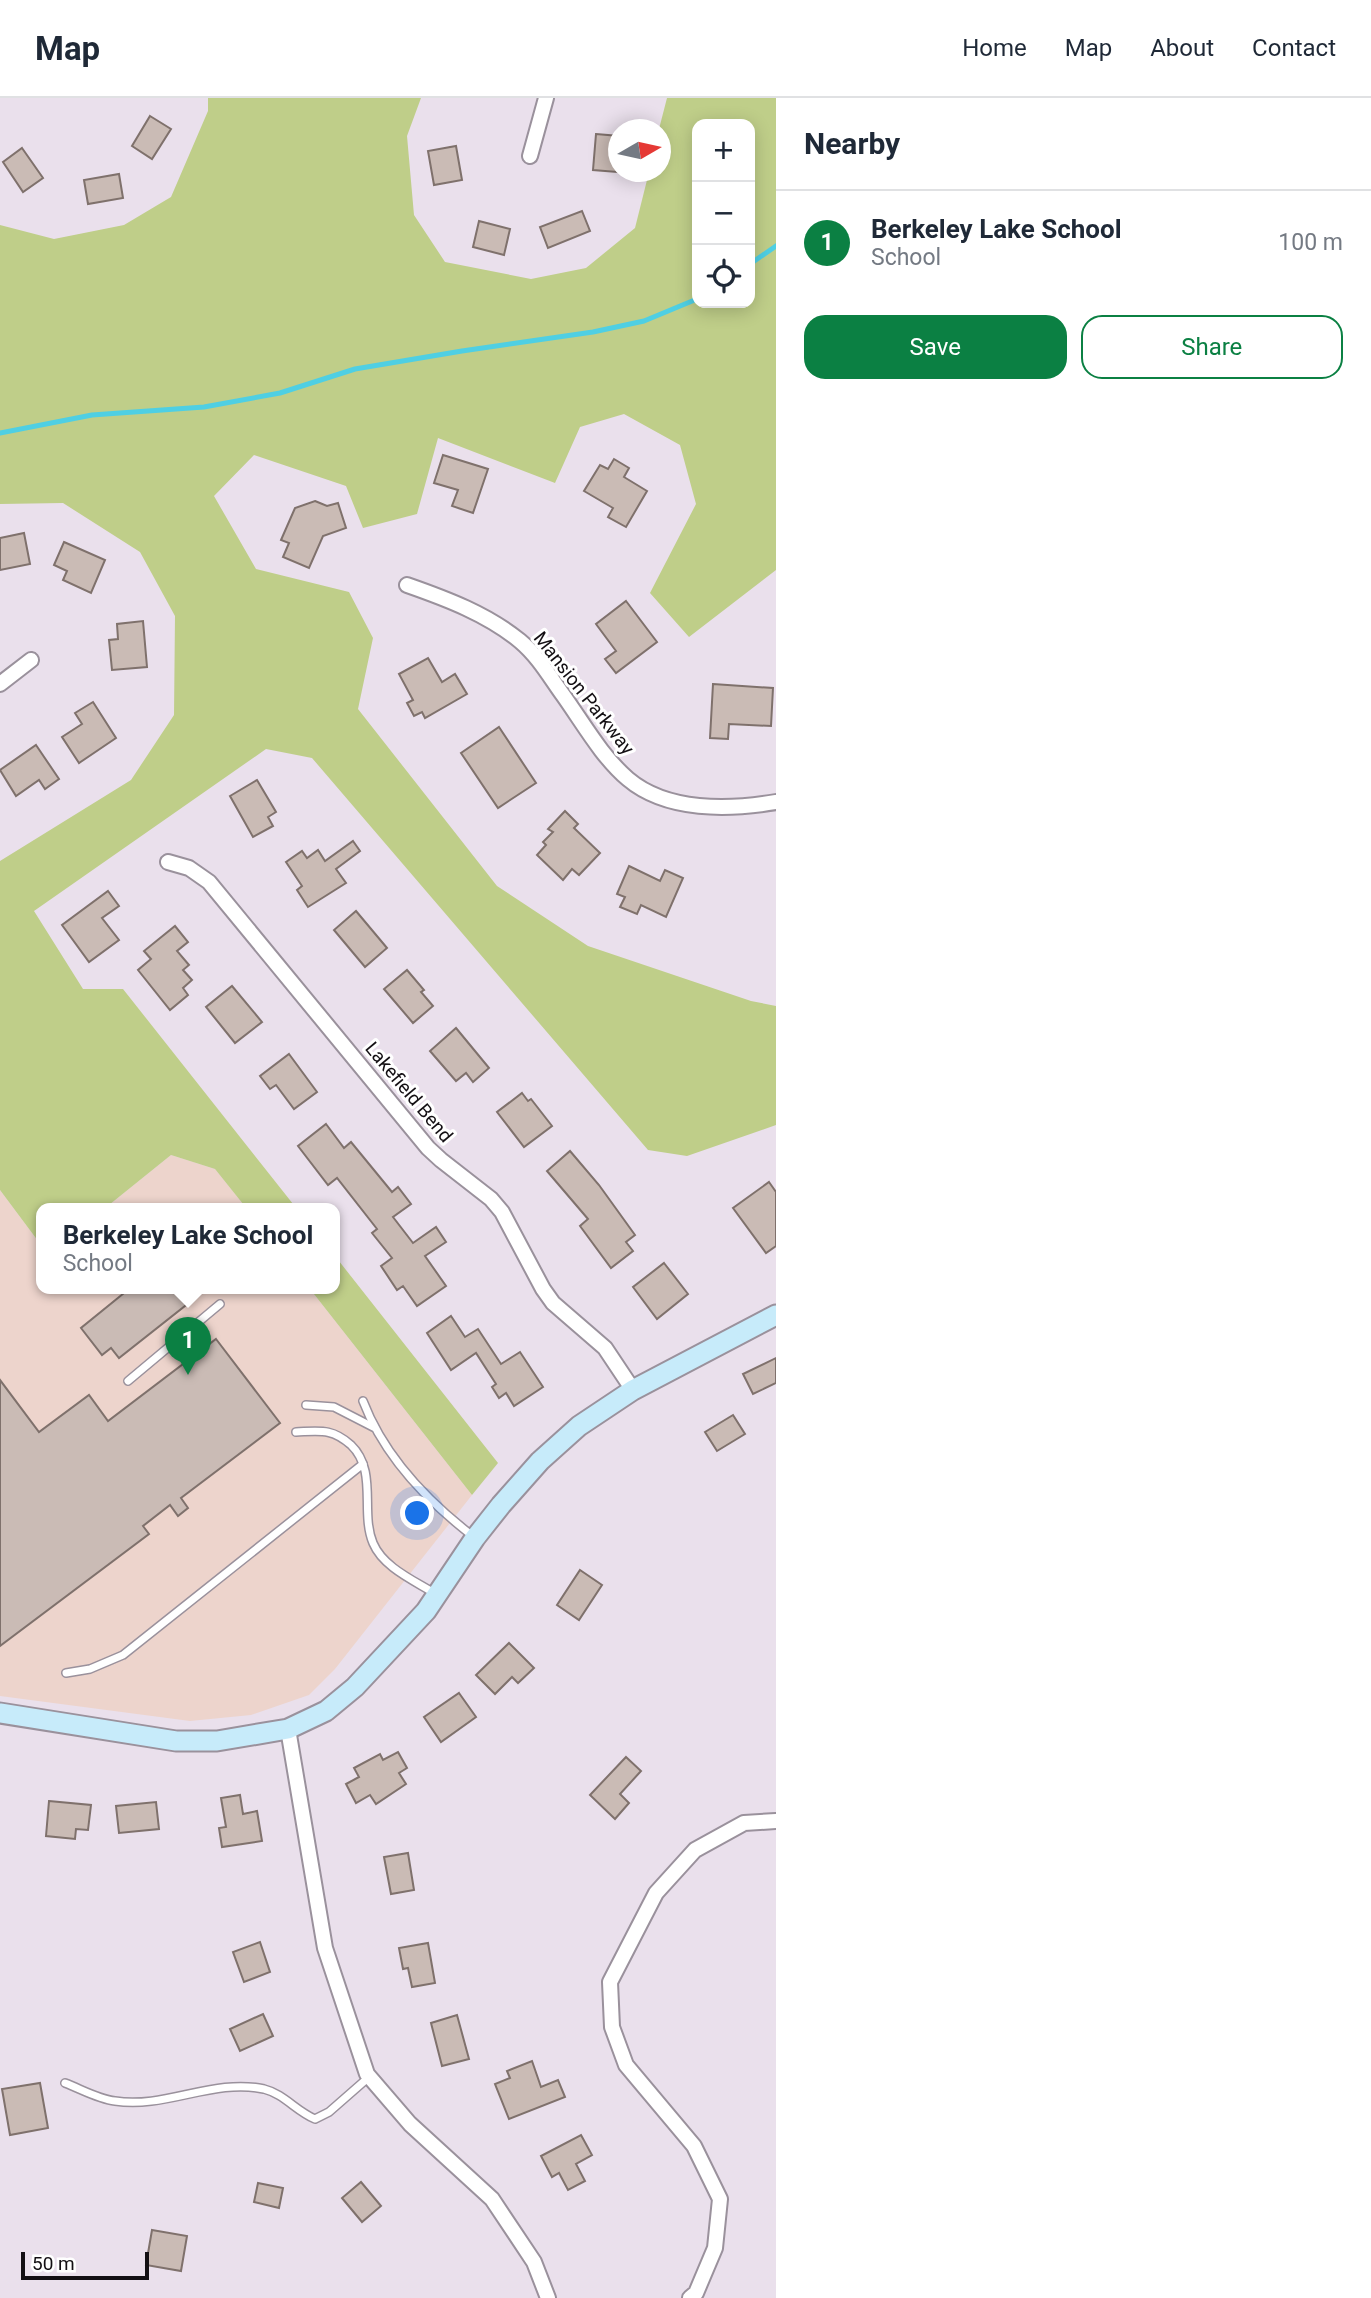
<!DOCTYPE html>
<html lang="en">
<head>
<meta charset="utf-8">
<style>
  :root { --surface:#fff; --page:#f6f6f7; --text:#1f2937; --muted:#747a83; --line:#e0e1e3; --accent:#0b8043 }
  body { margin:0; font-family:Roboto,sans-serif; background:var(--page); color:var(--text) }
  .controls { position:absolute; right:21px; top:21px; display:grid; overflow:hidden; border-radius:14px; box-shadow:0 4px 18px #0003 }
  .controls button { width:63px; height:63px; display:grid; place-items:center; padding:0; border:0; border-bottom:2px solid var(--line); background:var(--surface); color:var(--text); font:35px sans-serif }
  .compass { position:absolute; left:608px; top:21px; width:63px; height:63px; border-radius:50%; background:var(--surface); box-shadow:0 4px 18px #0003; rotate:81deg }
  .scale { position:absolute; left:21px; bottom:18px; width:128px; box-sizing:border-box; padding-left:7px; border:4px solid #130f13; border-top:0; font-size:19px; line-height:24px; white-space:nowrap; color:#130f13; -webkit-text-stroke:5px #fff; paint-order:stroke }
  .you { position:absolute; left:418px; top:1416px; width:24px; height:24px; margin:-18px; border:5px solid #fff; border-radius:50%; background:#1a73e8; box-shadow:0 0 0 10px #1a73e833 }
  .badge { display:grid; place-items:center; width:46px; height:46px; border-radius:50%; background:var(--accent); color:#fff; font-size:23px; font-weight:700 }
  .pin { position:absolute; translate:-50% -58px; filter:drop-shadow(0 2px 4px #0008) }
  .pin::after { content:''; position:absolute; top:37px; width:24px; height:21px; background:inherit; clip-path:polygon(0 0,100% 0,50% 100%) }
  .popup { position:absolute; left:36px; top:1105px; width:304px; height:91px; box-sizing:border-box; display:grid; place-content:center; border-radius:14px; background:var(--surface); filter:drop-shadow(0 2px 5px #0005); font-size:23px; white-space:nowrap; color:var(--muted) }
  .popup b { font-size:26px; color:var(--text) }
  .popup::after { content:''; position:absolute; left:50%; top:100%; margin-left:-14px; border:14px solid transparent; border-top-color:var(--surface) }
  .list { margin:0; padding:0; list-style:none }
  h2 { display:flex; justify-content:space-between; align-items:center; height:91px; margin:0; padding:0 28px; font-size:30px }
  h2 small { font-size:23px; font-weight:400; color:var(--muted) }
  .list li { display:grid; grid-template-columns:46px 1fr auto; gap:21px; align-items:center; box-sizing:border-box; height:105px; padding:0 28px; border-top:2px solid var(--line) }
  .list b { display:block; font-size:26px; white-space:nowrap }
  .list p { margin:0; font-size:23px; white-space:nowrap; color:var(--muted) }
  .list em { font-size:23px; font-style:normal; color:var(--muted) }
  .actions { display:flex; gap:14px; padding:21px 28px }
  .actions a { flex:1; padding:16px 0; border:2px solid var(--accent); border-radius:21px; text-align:center; font-size:24px; color:var(--accent) }
  .actions .main { background:var(--accent); color:#fff }
  .icon { flex:none; width:38px; height:38px; fill:none; stroke:currentColor; stroke-width:2; stroke-linecap:round; stroke-linejoin:round }
  .map { position:relative; flex:none; width:776px; height:2200px; overflow:hidden }
  header { display:flex; align-items:center; gap:42px; box-sizing:border-box; height:98px; padding:0 35px; background:var(--surface); border-bottom:2px solid var(--line) }
  header strong { font-size:33px }
  nav { display:flex; gap:38px; margin-inline-start:auto; font-size:24px }
  main { display:flex }
  aside { flex:1; background:var(--surface) }
  .map>svg:first-child { display:block }
  .education { fill:#edd4cc }
  .green { fill:#bfce89; fill-rule:evenodd }
  .lines { fill:none; stroke-linecap:round; stroke-linejoin:round }
  .stream { stroke:#4fcfe3; stroke-width:5 }
  .building { fill:#cabbb5; stroke:#7f716c; stroke-width:2 }
  .lane-casing { stroke:#9a919c; stroke-width:10 }
  .street-casing { stroke:#9a919c; stroke-width:18 }
  .secondary-casing { stroke:#9a919c; stroke-width:23 }
  .lane { stroke:#fff; stroke-width:7 }
  .street { stroke:#fff; stroke-width:14 }
  .secondary { stroke:#c7ebfa; stroke-width:19 }
  .labels { text-anchor:middle; dominant-baseline:central; stroke-width:6; stroke-linejoin:round; paint-order:stroke }
  .street-label { font-size:19px; fill:#130f13; stroke:#fff }
</style>
</head>
<body>
<header>
<strong>Map</strong>
<nav><a>Home</a><a>Map</a><a>About</a><a>Contact</a></nav>
</header>
<main>
<div class="map">
<svg width="776" height="2200" viewBox="0 0 776 2200">
  <rect width="100%" height="100%" fill="#eae0ec"/>
  <!-- education -->
  <g class="education">
    <polygon points="171,1057 215,1071 247,1111 104,1111"/>
    <polygon points="0,1092 41,1147 41,1191 310,1191 472,1397 335,1571 309,1597 251,1617 190,1623 0,1598"/>
  </g>
  <!-- green -->
  <g class="green">
    <path d="M208,0H421L407,38L414,117L445,164L531,181L586,170L635,130L649,74H660L659,31L667,0H776V472L689,539L650,495L696,406L680,347L624,316L580,329L555,385L438,340L417,416L363,430L346,388L254,357L214,398L256,471L349,494L373,540L358,611L497,788L588,848L751,903L776,908V1027L687,1058L648,1052L312,660L266,651L34,813L83,891H123L297,1111H247L215,1071L171,1057L104,1111H41V1147L0,1092V763L131,682L174,617L175,518L140,454L63,405L0,406V127L54,141L124,127L171,99L208,13ZM750,26V205H697V26Z"/>
    <polygon points="335,1158 498,1365 472,1397 310,1191 335,1191"/>
  </g>
  <g class="lines">
    <!-- stream -->
    <g class="stream">
      <polyline points="750,166 776,148"/>
      <polyline points="0,335 92,317 204,309 280,295 355,271 462,253 593,234 644,223 697,201"/>
    </g>
  </g>
  <!-- building -->
  <g class="building">
    <polygon points="150,18 171,31 152,61 132,48"/>
    <polygon points="596,36 619,38 617,74 593,72"/>
    <polygon points="456,48 462,82 434,87 428,53"/>
    <polygon points="22,50 43,80 23,94 3,64"/>
    <polygon points="119,76 123,100 88,106 84,82"/>
    <polygon points="582,113 590,133 548,150 540,129"/>
    <polygon points="479,123 510,131 504,157 473,149"/>
    <polygon points="443,357 488,371 473,415 452,408 458,392 434,385"/>
    <polygon points="614,361 629,370 624,379 647,393 626,429 608,419 613,410 584,393 600,367 608,371"/>
    <polygon points="315,403 327,408 338,405 346,430 323,438 309,470 283,459 289,445 281,442 295,410"/>
    <polygon points="24,435 30,466 0,472 0,440"/>
    <polygon points="64,444 105,462 91,495 63,482 67,473 54,467"/>
    <polygon points="626,503 657,544 616,575 605,561 616,553 596,526"/>
    <polygon points="143,523 147,569 112,572 109,542 118,541 117,526"/>
    <polygon points="428,560 442,584 455,576 467,596 425,620 422,614 414,618 407,605 413,602 399,576"/>
    <polygon points="713,586 773,590 771,628 729,626 728,641 710,640"/>
    <polygon points="93,604 116,640 79,665 62,639 82,626 75,615"/>
    <polygon points="499,629 536,685 498,710 461,655"/>
    <polygon points="36,647 59,681 45,691 39,682 16,698 0,672"/>
    <polygon points="257,682 276,714 268,719 273,728 253,739 230,698"/>
    <polygon points="565,713 578,726 574,730 600,755 579,777 572,771 563,782 537,757 546,747 543,744 553,734 548,731"/>
    <polygon points="353,743 360,753 336,771 346,785 308,809 297,792 302,788 286,764 302,753 307,760 318,752 325,763"/>
    <polygon points="629,768 660,783 665,772 683,780 666,819 641,807 637,816 620,809 625,799 617,796"/>
    <polygon points="108,793 119,808 102,820 119,842 89,864 62,827"/>
    <polygon points="356,813 387,850 365,869 334,832"/>
    <polygon points="175,828 188,844 177,853 189,867 183,872 192,882 183,890 188,897 170,912 138,872 151,861 144,853"/>
    <polygon points="407,872 424,892 421,894 433,908 413,925 384,891"/>
    <polygon points="232,888 262,924 235,945 206,909"/>
    <polygon points="456,930 489,970 473,984 466,975 456,983 430,953"/>
    <polygon points="289,956 317,994 294,1011 276,987 270,991 260,978"/>
    <polygon points="522,995 528,1003 531,1001 552,1028 524,1049 497,1014"/>
    <polygon points="326,1026 344,1050 351,1044 392,1094 398,1089 411,1106 393,1119 413,1145 436,1129 446,1144 425,1158 446,1188 417,1208 403,1188 397,1192 381,1168 392,1160 372,1135 377,1131 337,1080 328,1087 298,1048"/>
    <polygon points="570,1053 599,1087 635,1137 626,1144 633,1153 611,1170 580,1128 588,1121 547,1073"/>
    <polygon points="769,1084 776,1094 776,1148 766,1155 733,1110"/>
    <polygon points="664,1165 688,1196 657,1221 633,1189"/>
    <polygon points="129,1191 188,1191 195,1200 119,1260 111,1250 102,1257 81,1230"/>
    <polygon points="451,1218 465,1239 478,1231 501,1266 520,1254 543,1289 514,1308 506,1295 499,1300 492,1289 496,1286 476,1255 451,1272 427,1235"/>
    <polygon points="216,1241 280,1325 181,1400 188,1410 178,1418 170,1407 143,1428 149,1436 0,1548 0,1282 39,1334 89,1297 108,1323"/>
    <polygon points="776,1260 776,1285 753,1296 743,1276"/>
    <polygon points="733,1317 745,1336 717,1353 705,1334"/>
    <polygon points="580,1472 602,1487 579,1522 557,1507"/>
    <polygon points="509,1545 534,1570 518,1585 512,1579 495,1596 476,1577"/>
    <polygon points="459,1595 476,1619 441,1644 424,1619"/>
    <polygon points="398,1654 407,1670 399,1675 406,1686 376,1706 370,1697 356,1705 346,1686 359,1679 354,1670 380,1656 383,1662"/>
    <polygon points="626,1659 641,1673 620,1696 629,1705 615,1721 590,1697"/>
    <polygon points="240,1697 243,1716 257,1713 262,1743 222,1749 219,1730 226,1729 221,1700"/>
    <polygon points="49,1703 91,1707 88,1732 76,1731 75,1741 46,1738"/>
    <polygon points="156,1704 159,1731 119,1735 116,1708"/>
    <polygon points="408,1755 414,1792 391,1796 384,1759"/>
    <polygon points="260,1844 270,1874 244,1884 233,1854"/>
    <polygon points="428,1845 435,1885 412,1889 408,1870 403,1871 399,1850"/>
    <polygon points="263,1916 273,1938 240,1953 230,1931"/>
    <polygon points="457,1917 469,1961 442,1968 431,1925"/>
    <polygon points="532,1963 541,1989 558,1982 565,1999 509,2021 495,1986 510,1980 507,1973"/>
    <polygon points="40,1985 48,2030 10,2037 2,1991"/>
    <polygon points="581,2037 592,2057 576,2066 585,2083 568,2092 559,2075 552,2079 541,2058"/>
    <polygon points="361,2084 381,2108 362,2124 342,2100"/>
    <polygon points="258,2085 283,2090 279,2110 254,2104"/>
    <polygon points="152,2132 187,2138 181,2173 146,2167"/>
  </g>
  <g class="lines">
    <defs>
      <g id="lane">
        <polyline points="128,1283 220,1206"/>
        <path d="M363,1303C384,1358 427,1403 474,1439"/>
        <polyline points="306,1307 334,1309 373,1329"/>
        <path d="M296,1334C320,1333 332,1330 351,1347C378,1373 360,1414 373,1445C383,1469 413,1482 434,1495"/>
        <polyline points="66,1575 90,1571 123,1557 363,1366"/>
        <path d="M65,1985C81,1991 98,2001 115,2003C166,2011 213,1980 264,1991C284,1996 296,2013 315,2021L329,2014L369,1979"/>
      </g>
      <g id="street">
        <polyline points="530,58 546,0"/>
        <path d="M407,487C447,501 487,516 520,543C538,558 550,579 563,597C583,625 602,659 628,681C667,714 729,712 776,704"/>
        <polyline points="0,586 31,562"/>
        <polyline points="168,764 189,770 209,784 428,1050 441,1062 491,1101 502,1114 543,1191 553,1205 605,1250 633,1292"/>
        <polyline points="288,1631 325,1850 367,1976 410,2026 492,2101 534,2164 548,2200"/>
        <polyline points="690,2200 696,2195 715,2150 720,2101 694,2048 626,1967 612,1929 610,1884 656,1795 695,1752 744,1725 776,1723"/>
      </g>
      <polyline id="secondary" points="0,1615 176,1643 217,1643 288,1631 326,1613 355,1589 426,1513 475,1440 501,1407 540,1363 579,1328 633,1292 776,1217"/>
    </defs>
    <!-- lane casing -->
    <use href="#lane" class="lane-casing"/>
    <!-- street casing -->
    <use href="#street" class="street-casing"/>
    <!-- secondary casing -->
    <use href="#secondary" class="secondary-casing"/>
    <!-- lane -->
    <use href="#lane" class="lane"/>
    <!-- street -->
    <use href="#street" class="street"/>
    <!-- secondary -->
    <use href="#secondary" class="secondary"/>
  </g>
  <g class="labels">
    <!-- street labels -->
    <g class="street-label">
      <text transform="translate(584 595) rotate(52)">Mansion Parkway</text>
      <text transform="translate(409 994) rotate(50)">Lakefield Bend</text>
    </g>
  </g>
</svg>
<div class="controls">
<button>+</button>
<button>−</button>
<button><svg class="icon" aria-label="locate" viewBox="0 0 24 24"><circle cx="12" cy="12" r="6"/><path d="M12 2v4M12 18v4M2 12h4M18 12h4"/></svg></button>
</div>
<svg class="compass" viewBox="-18 -18 36 36"><path d="M0-13l5 13h-10z" fill="#e53935"/><path d="M0 13l5-13h-10z" fill="#747a83"/></svg>
<div class="scale">50 m</div>
<div class="you"></div>
<div class="pin badge" style="left:188px;top:1277px">1</div>
<div class="popup"><b>Berkeley Lake School</b>School</div>
</div>
<aside>
<h2>Nearby<small></small></h2>
<ul class="list">
<li><span class="badge">1</span><div><b>Berkeley Lake School</b><p>School</p></div><em>100 m</em></li>
</ul>
<div class="actions"><a class="main">Save</a><a>Share</a></div>
</aside>
</main>
</body>
</html>
